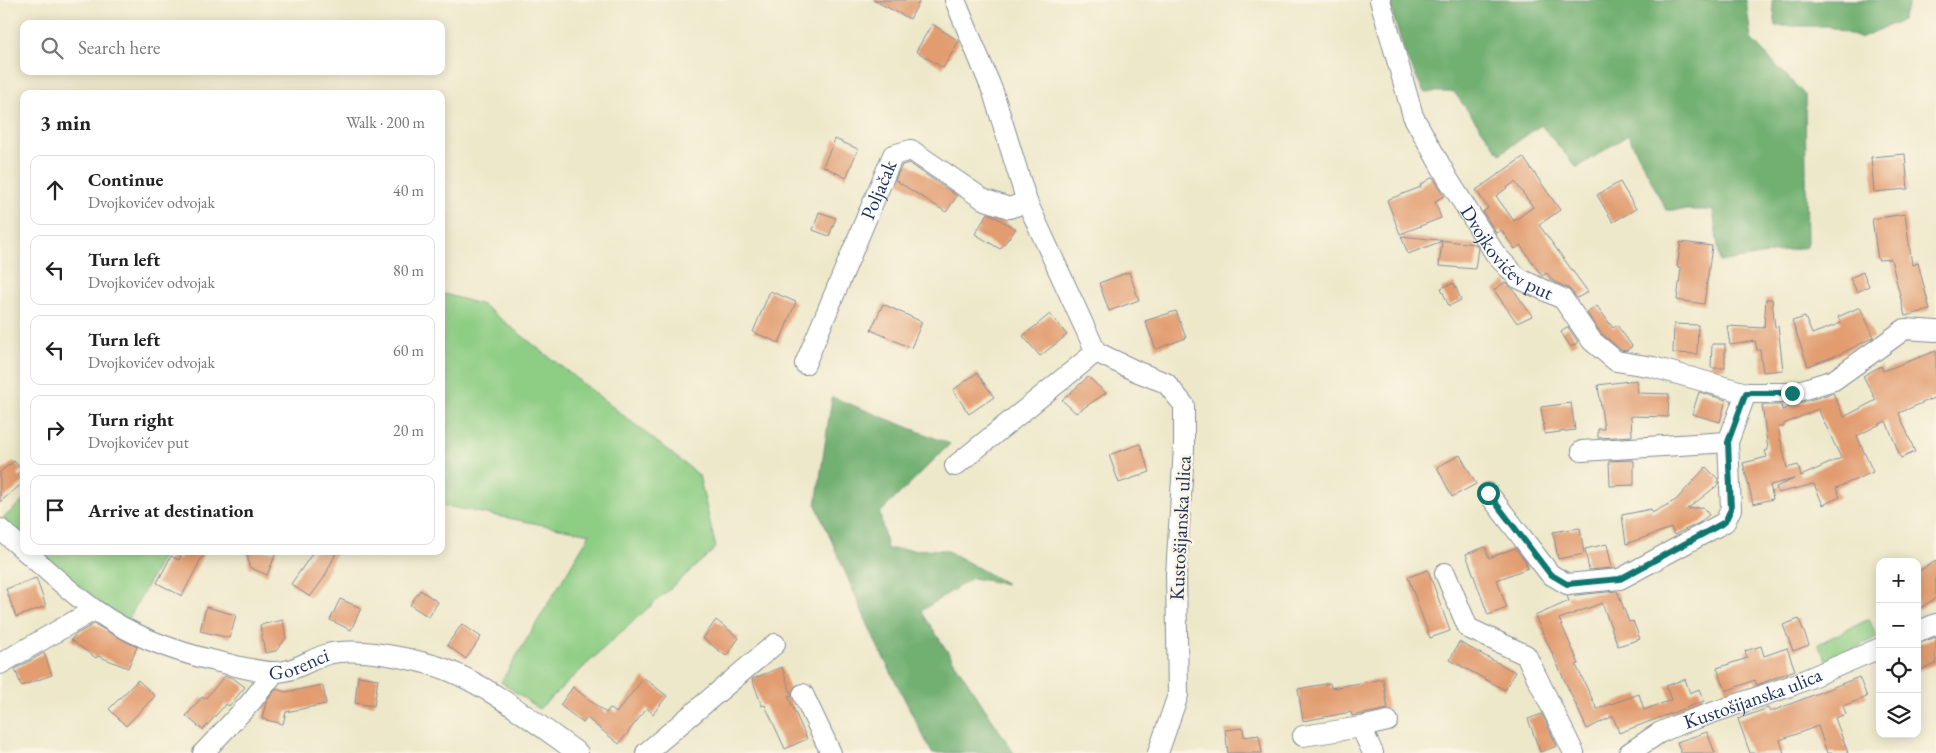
<!DOCTYPE html>
<html lang="en">
<head>
<meta charset="utf-8">
<style>
  :root { --surface:#fff; --page:#f6f6f6; --text:#222; --muted:#767676; --line:#e0e0e0 }
  body { margin:0; font-family:"EB Garamond",serif; background:var(--page); color:var(--text) }
  .controls { position:absolute; right:15px; bottom:15px; display:grid; overflow:hidden; border-radius:10px; box-shadow:0 2px 12px #0003 }
  .controls button { width:45px; height:45px; display:grid; place-items:center; padding:0; border:0; border-bottom:1px solid var(--line); background:var(--surface); color:var(--text); font:25px sans-serif }
  .stop { position:absolute; width:15px; height:15px; margin:-11px; border:4px solid #0f766e; border-radius:50%; background:#fff }
  .stop.end { background:#0f766e; border-color:#fff; box-shadow:0 1px 5px #0008 }
  .list { margin:0; padding:0; list-style:none }
  h2 { display:flex; justify-content:space-between; align-items:center; height:65px; margin:0; padding:0 20px; font-size:21px }
  h2 small { font-size:16px; font-weight:400; color:var(--muted) }
  .list li { display:grid; grid-template-columns:32px 1fr auto; gap:15px; align-items:center; box-sizing:border-box; height:70px; margin:0 10px 10px; padding:0 10px; border:1px solid var(--line); border-radius:10px }
  .list b { display:block; font-size:19px; white-space:nowrap }
  .list p { margin:0; font-size:16px; white-space:nowrap; color:var(--muted) }
  .list em { font-size:16px; font-style:normal; color:var(--muted) }
  .icon { flex:none; width:28px; height:28px; fill:none; stroke:currentColor; stroke-width:2; stroke-linecap:round; stroke-linejoin:round }
  .map { position:relative; flex:none; width:1936px; height:753px; overflow:hidden }
  .search { position:absolute; background:var(--surface); box-shadow:0 2px 12px #0003; left:20px; top:20px; width:425px; height:55px; display:flex; align-items:center; gap:12px; box-sizing:border-box; padding:0 18px; border-radius:10px; color:var(--muted); font-size:19px }
  .panel { position:absolute; background:var(--surface); box-shadow:0 2px 12px #0003; left:20px; top:90px; width:425px; height:465px; border-radius:10px }
  .map>svg:first-child { display:block }
  .green { fill:#8ecd84; stroke:#547e71 }
  .forest { fill:#72b072; stroke:#467068 }
  .building { fill:#e29c70; fill-rule:evenodd }
  .lines { fill:none; stroke-linecap:round; stroke-linejoin:round }
  .minor-casing { stroke:#848c94; stroke-width:22 }
  .minor { stroke:#fff; stroke-width:20 }
  .route { stroke:#0f766e; stroke-width:6 }
  .labels { text-anchor:middle; dominant-baseline:central; stroke-width:5; stroke-linejoin:round; paint-order:stroke }
  .street-label { font-size:20px; fill:#1b2f5e; stroke:#fcf5e5 }
</style>
</head>
<body>
<div class="map">
<svg width="1936" height="753" viewBox="0 0 1936 753">
  <rect width="100%" height="100%" fill="#fcf5e5"/>
  <filter id="ink" filterUnits="userSpaceOnUse"><feTurbulence type="fractalNoise" baseFrequency=".02" numOctaves="2"/><feDisplacementMap in="SourceGraphic" scale="10" xChannelSelector="R" yChannelSelector="G"/><feConvolveMatrix kernelMatrix="1 2 1 2 8 2 1 2 1" color-interpolation-filters="sRGB"/></filter>
  <filter id="wash" filterUnits="userSpaceOnUse"><feTurbulence type="fractalNoise" baseFrequency=".0096" numOctaves="4" result="noise"/><feDisplacementMap in="SourceGraphic" scale="20" xChannelSelector="R" yChannelSelector="G"/><feGaussianBlur stdDeviation="1.12" result="paint"/><feColorMatrix in="noise" values="0 0 0 0 0 0 0 0 0 0 0 0 0 0 0 0 0 1.4 0 .05"/><feComposite in="paint" operator="in"/></filter>
  <g filter="url(#wash)">
    <rect width="100%" height="100%" fill="#eee8cb"/>
    <!-- green -->
    <g class="green">
      <polygon points="441,293 483,305 699,475 716,548 620,633 539,709 501,682 590,534 441,505"/>
      <polygon points="24,500 24,541 2,523 2,519"/>
      <polygon points="37,551 166,551 129,618 122,621"/>
      <polygon points="1869,619 1877,637 1827,662 1818,644"/>
    </g>
    <!-- forest -->
    <g class="forest">
      <polygon points="1388,0 1746,0 1751,39 1805,95 1807,247 1720,262 1713,210 1666,210 1628,135 1577,168 1541,125 1500,154 1454,92 1424,92 1406,56"/>
      <polygon points="1772,0 1911,0 1902,20 1860,38 1827,26 1776,26"/>
      <polygon points="832,397 950,444 880,513 887,549 946,550 1007,584 972,578 921,611 1014,753 932,753 876,643 816,505"/>
    </g>
    <g id="blocks">
      <!-- building -->
      <g class="building">
        <polygon points="873,0 920,0 910,19"/>
        <polygon points="932,24 959,41 943,68 916,51"/>
        <polygon points="835,139 858,149 846,178 823,166"/>
        <polygon points="1905,154 1908,189 1874,192 1871,157"/>
        <path d="M1523,157L1560,210L1539,225L1588,292L1577,298L1568,288L1553,281L1547,273L1542,276L1520,245L1515,249L1501,230L1496,233L1483,212L1488,208L1476,190ZM1515,182L1533,207L1514,221L1496,196Z"/>
        <polygon points="909,163 957,196 946,212 895,180 902,165"/>
        <polygon points="1433,177 1444,196 1435,201 1441,218 1400,234 1387,200 1421,187 1420,185"/>
        <polygon points="1620,182 1636,209 1613,222 1597,195"/>
        <polygon points="819,212 836,218 829,236 813,230"/>
        <polygon points="988,213 1016,229 1000,249 975,234"/>
        <polygon points="1905,214 1912,265 1918,263 1930,310 1905,316 1891,259 1878,260 1872,219"/>
        <polygon points="1401,236 1475,244 1478,248 1475,269 1439,266 1442,241 1408,254"/>
        <polygon points="1681,242 1712,246 1704,304 1677,300 1681,268 1677,267"/>
        <polygon points="1129,272 1139,300 1109,311 1099,283"/>
        <polygon points="1863,272 1869,286 1857,292 1850,278"/>
        <polygon points="1505,282 1513,289 1532,316 1517,323 1494,290"/>
        <polygon points="1454,283 1461,300 1449,306 1441,288"/>
        <polygon points="770,291 796,302 779,343 753,332"/>
        <polygon points="1766,299 1772,299 1775,327 1778,326 1783,370 1763,372 1760,350 1757,350 1755,341 1730,345 1727,326 1764,328"/>
        <polygon points="883,304 922,322 911,348 871,330"/>
        <polygon points="1597,306 1613,328 1617,325 1632,346 1626,351 1621,350 1601,333 1587,313"/>
        <polygon points="1860,307 1874,337 1838,355 1808,366 1792,321 1805,317 1812,334 1841,323 1838,317"/>
        <polygon points="1176,311 1186,338 1156,349 1145,321"/>
        <polygon points="1050,314 1067,335 1040,356 1023,336"/>
        <polygon points="1674,324 1698,325 1697,354 1673,353"/>
        <polygon points="1568,327 1578,342 1571,347 1561,332"/>
        <polygon points="1712,344 1725,344 1725,368 1711,368"/>
        <path d="M1936,351V397L1899,413L1915,452L1901,458L1886,421L1857,436L1873,472L1836,488L1840,497L1823,505L1814,484L1778,493L1776,487L1794,479L1770,485L1773,499L1753,504L1743,463L1767,457L1765,451L1768,450L1762,405H1781L1782,410L1796,404L1833,393L1844,417L1876,400L1863,376L1881,366L1883,371ZM1818,409L1841,458L1801,476L1798,465L1787,468L1778,427H1784V424Z"/>
        <polygon points="977,373 994,397 969,414 953,390"/>
        <polygon points="1088,377 1106,393 1076,413 1062,400"/>
        <polygon points="1636,380 1638,393 1669,394 1668,417 1631,416 1632,436 1598,438 1598,429 1604,429 1598,385"/>
        <polygon points="1699,392 1726,400 1720,422 1692,414"/>
        <polygon points="1571,403 1575,430 1545,434 1541,407"/>
        <polygon points="1140,444 1150,472 1119,483 1109,455"/>
        <polygon points="1460,455 1476,484 1452,497 1437,467"/>
        <polygon points="1632,460 1634,461 1634,485 1610,486 1609,461"/>
        <polygon points="14,461 22,470 17,474 24,482 0,502 0,472"/>
        <polygon points="1706,467 1718,479 1718,485 1687,509 1703,507 1709,515 1699,523 1674,535 1671,528 1626,544 1622,515 1651,509 1652,513 1676,500"/>
        <polygon points="1580,528 1584,554 1558,559 1553,532"/>
        <polygon points="1607,544 1612,568 1589,570 1585,549"/>
        <polygon points="1485,547 1489,558 1515,548 1525,561 1528,568 1497,580 1507,608 1488,615 1466,554"/>
        <polygon points="183,551 197,551 203,555 182,596 157,583 171,556 179,560"/>
        <polygon points="247,551 277,551 267,575 249,567"/>
        <polygon points="314,551 337,551 324,578 310,597 291,584"/>
        <polygon points="1936,561 1936,598 1917,610 1917,572"/>
        <polygon points="1428,570 1450,631 1430,638 1408,577"/>
        <polygon points="36,578 46,606 16,617 6,589"/>
        <polygon points="420,590 438,602 429,617 410,605"/>
        <polygon points="1617,591 1629,622 1633,621 1640,639 1618,646 1602,603 1559,619 1579,664 1576,665 1597,709 1639,694 1644,710 1671,700 1666,686 1685,679 1690,693 1699,689 1704,701 1619,733 1613,716 1587,729 1535,616 1569,601 1567,596"/>
        <polygon points="340,599 361,608 351,630 330,620"/>
        <polygon points="206,607 236,615 230,638 200,631"/>
        <polygon points="1799,619 1809,645 1793,651 1783,625"/>
        <polygon points="283,620 286,638 276,651 265,653 260,625"/>
        <polygon points="716,620 739,638 726,656 703,638"/>
        <polygon points="94,624 137,647 128,668 98,656 96,658 71,640 75,635"/>
        <polygon points="462,624 481,637 466,659 447,645"/>
        <polygon points="1936,637 1936,664 1917,671 1917,644"/>
        <polygon points="1459,642 1515,672 1505,690 1450,660"/>
        <polygon points="1761,646 1764,656 1787,648 1795,670 1757,685 1755,680 1726,691 1717,668 1747,658 1745,651"/>
        <polygon points="44,653 52,675 21,686 15,669"/>
        <polygon points="782,667 791,693 792,695 788,696 807,739 785,749 765,705 762,706 752,679"/>
        <polygon points="225,676 233,678 245,687 229,706 226,704 203,730 186,716 202,697 205,699"/>
        <polygon points="358,676 378,679 374,706 355,703"/>
        <polygon points="1859,677 1867,697 1843,706 1846,714 1835,718 1848,753 1827,753 1818,726 1780,740 1784,753 1750,753 1738,719 1768,708 1770,712"/>
        <polygon points="644,678 667,696 653,714 647,708 619,744 587,718 583,723 560,705 573,687 606,713 610,708 616,713"/>
        <polygon points="1383,679 1388,709 1352,716 1351,712 1303,721 1298,689 1330,683 1331,688"/>
        <polygon points="138,680 155,696 126,726 109,709"/>
        <polygon points="323,685 326,704 286,712 283,724 262,719 266,702 276,689 286,692"/>
        <polygon points="1542,714 1557,746 1540,752 1528,719"/>
        <polygon points="1243,728 1244,737 1259,735 1262,753 1228,753 1225,730"/>
        <polygon points="1707,732 1715,753 1681,753 1677,742"/>
      </g>
    </g>
  </g>
  <g filter="url(#ink)">
    <use href="#blocks" fill-opacity="0" stroke="#848c94" stroke-width="1"/>
    <g class="lines">
      <defs>
        <g id="minor">
          <polyline points="955,0 993,92 1027,202"/>
          <path id="s1" d="M1380,0L1413,116L1448,179L1496,255L1518,278L1563,299L1592,341L1616,361L1653,367L1746,393H1792L1834,380L1905,329L1936,331"/>
          <polyline points="1096,352 1138,372 1166,383 1184,405 1184,448 1176,575 1178,695 1158,753"/>
          <path id="s2" d="M805,364L893,155L911,150L983,199L1009,208L1027,202L1096,352"/>
          <polyline points="1582,451 1728,442"/>
          <polyline points="955,466 1096,352"/>
          <polyline points="1488,493 1550,574 1567,584 1620,579 1725,522 1731,509 1728,442 1746,393"/>
          <polyline points="0,529 24,550"/>
          <path id="s3" d="M25,551C48,571 70,592 95,610C131,636 176,652 219,662C238,666 256,672 275,672C295,672 310,659 328,654C356,647 402,657 429,664C477,676 537,724 578,753"/>
          <polyline points="1445,573 1468,628 1526,655 1574,753"/>
          <polyline points="1917,632 1936,624"/>
          <polyline points="0,664 94,610"/>
          <polyline points="803,694 831,753"/>
          <polyline points="1361,727 1388,721"/>
          <polyline points="1303,736 1361,727 1373,753"/>
          <polyline points="203,753 250,703 275,672"/>
          <polyline points="646,753 775,644"/>
          <path id="s4" d="M1629,753L1659,733L1677,725L1793,685L1880,648"/>
        </g>
      </defs>
      <!-- minor casing -->
      <use href="#minor" class="minor-casing"/>
      <!-- minor -->
      <use href="#minor" class="minor"/>
    </g>
  </g>
  <g class="lines" filter="url(#ink)">
    <!-- route -->
    <polyline class="route" points="1488,493 1550,574 1567,584 1620,579 1725,522 1731,509 1728,442 1746,393 1792,393"/>
  </g>
  <g class="labels">
    <!-- street labels -->
    <g class="street-label">
      <text stroke="none"><textPath href="#s2" startOffset="189">Poljačak</textPath></text>
      <text stroke="none"><textPath href="#s1" startOffset="289">Dvojkovićev put</textPath></text>
      <text transform="translate(1180 528) rotate(-87)">Kustošijanska ulica</text>
      <text stroke="none"><textPath href="#s3" startOffset="309">Gorenci</textPath></text>
      <text stroke="none"><textPath href="#s4" startOffset="136">Kustošijanska ulica</textPath></text>
    </g>
  </g>
</svg>
<div class="controls">
<button>+</button>
<button>−</button>
<button><svg class="icon" aria-label="locate" viewBox="0 0 24 24"><circle cx="12" cy="12" r="6"/><path d="M12 2v4M12 18v4M2 12h4M18 12h4"/></svg></button>
<button><svg class="icon" aria-label="layers" viewBox="0 0 24 24"><path d="M12 4l9 5-9 5-9-5zM3 14l9 5 9-5"/></svg></button>
</div>
<div class="stop" style="left:1488px;top:493px"></div>
<div class="stop end" style="left:1792px;top:393px"></div>
<div class="search"><svg class="icon" aria-label="search" viewBox="0 0 24 24"><circle cx="10" cy="10" r="6"/><path d="M15 15l6 6"/></svg>Search here</div>
<section class="panel">
<h2>3 min<small>Walk · 200 m</small></h2>
<ul class="list">
<li><svg class="icon" aria-label="ahead" viewBox="0 0 24 24"><path d="M12 20V5M6 11l6-6 6 6"/></svg><div><b>Continue</b><p>Dvojkovićev odvojak</p></div><em>40 m</em></li>
<li><svg class="icon" aria-label="left" viewBox="0 0 24 24"><path d="M17 20v-9H6M10 6l-5 5 5 5"/></svg><div><b>Turn left</b><p>Dvojkovićev odvojak</p></div><em>80 m</em></li>
<li><svg class="icon" aria-label="left" viewBox="0 0 24 24"><path d="M17 20v-9H6M10 6l-5 5 5 5"/></svg><div><b>Turn left</b><p>Dvojkovićev odvojak</p></div><em>60 m</em></li>
<li><svg class="icon" aria-label="right" viewBox="0 0 24 24"><path d="M7 20v-9h11M14 6l5 5-5 5"/></svg><div><b>Turn right</b><p>Dvojkovićev put</p></div><em>20 m</em></li>
<li><svg class="icon" aria-label="arrive" viewBox="0 0 24 24"><path d="M6 21V4h12l-3 4 3 4H6"/></svg><div><b>Arrive at destination</b></div></li>
</ul>
</section>
</div>
</body>
</html>
